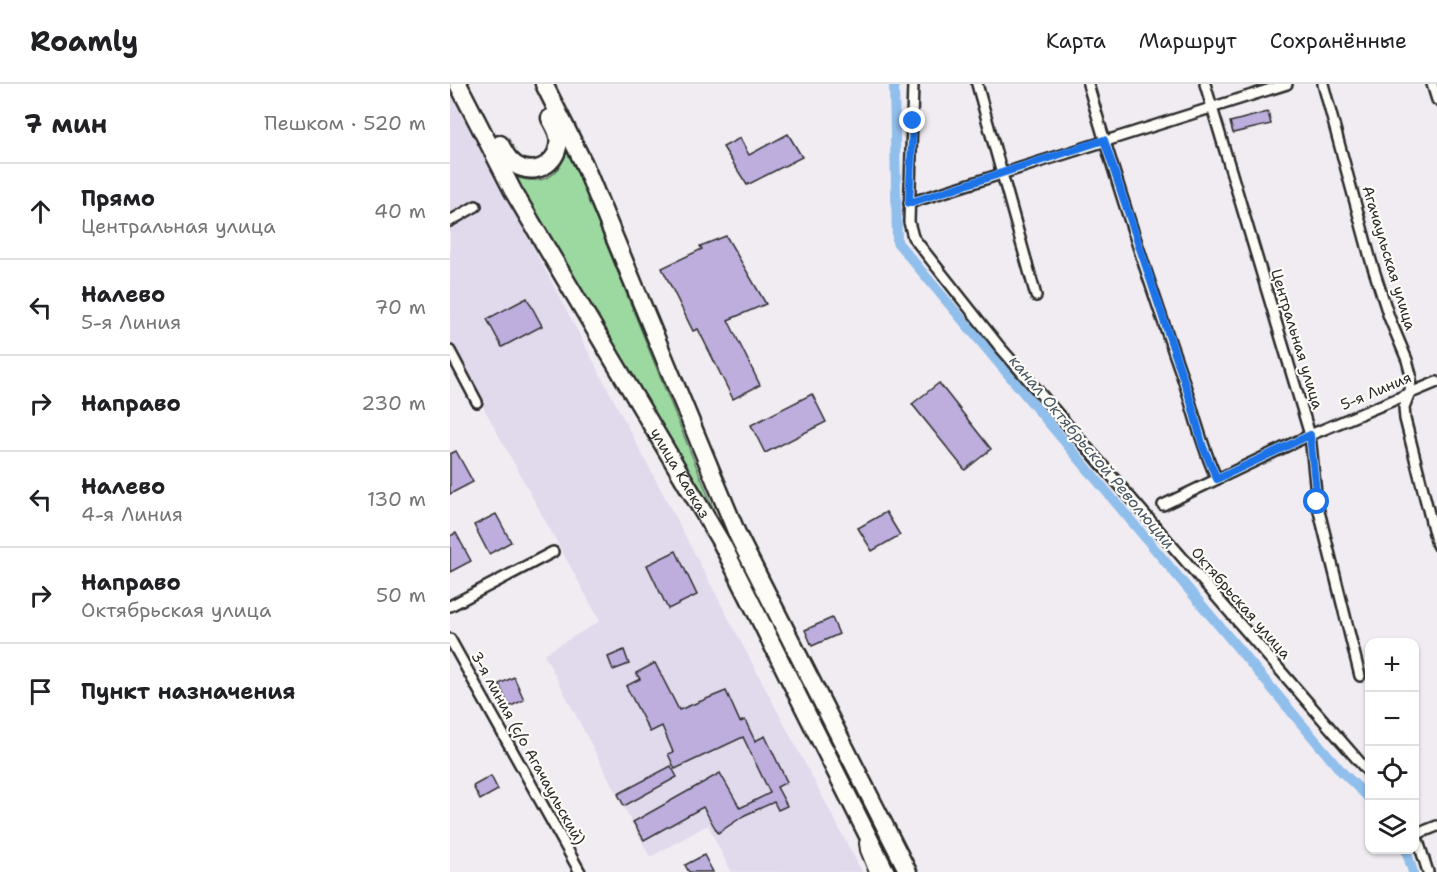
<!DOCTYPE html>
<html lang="ru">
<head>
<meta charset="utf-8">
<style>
  :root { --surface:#fff; --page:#f2f2f2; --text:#202124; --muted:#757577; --line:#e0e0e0 }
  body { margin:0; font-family:"Shantell Sans",sans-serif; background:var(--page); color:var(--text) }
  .controls { position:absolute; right:18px; bottom:18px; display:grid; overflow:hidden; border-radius:12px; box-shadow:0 2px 4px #0004 }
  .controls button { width:54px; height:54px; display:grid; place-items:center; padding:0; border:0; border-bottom:2px solid var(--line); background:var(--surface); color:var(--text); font:30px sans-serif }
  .stop { position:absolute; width:18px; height:18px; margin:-14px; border:4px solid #1a73e8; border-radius:50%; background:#fff }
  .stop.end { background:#1a73e8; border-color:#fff; box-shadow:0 2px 6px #0008 }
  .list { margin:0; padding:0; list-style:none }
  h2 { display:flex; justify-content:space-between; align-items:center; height:78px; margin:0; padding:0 24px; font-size:26px }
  h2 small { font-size:20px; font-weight:400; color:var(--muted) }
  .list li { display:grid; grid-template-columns:39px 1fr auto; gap:18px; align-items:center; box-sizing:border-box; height:96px; padding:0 24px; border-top:2px solid var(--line) }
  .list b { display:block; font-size:22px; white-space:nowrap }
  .list p { margin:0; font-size:20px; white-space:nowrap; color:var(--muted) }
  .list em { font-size:20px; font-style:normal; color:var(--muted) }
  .icon { flex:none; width:33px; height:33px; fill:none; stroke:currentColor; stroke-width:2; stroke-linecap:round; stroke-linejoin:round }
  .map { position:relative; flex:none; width:987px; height:788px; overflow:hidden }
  header { display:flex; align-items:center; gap:36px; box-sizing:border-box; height:84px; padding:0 30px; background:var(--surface); border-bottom:2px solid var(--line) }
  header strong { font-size:28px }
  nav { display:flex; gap:33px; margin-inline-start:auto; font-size:21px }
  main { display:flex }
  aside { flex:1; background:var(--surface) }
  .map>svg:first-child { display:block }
  .built { fill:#e1d9ec }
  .green { fill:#9cd9a1; stroke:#648266; stroke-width:1.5 }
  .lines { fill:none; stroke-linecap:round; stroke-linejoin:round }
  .canal { stroke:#91bfec; stroke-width:10 }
  .building { fill:#bdaede; stroke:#2b2b2b; stroke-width:1.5 }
  .minor-casing { stroke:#2b2b2b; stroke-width:14 }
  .tertiary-casing { stroke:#2b2b2b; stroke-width:16 }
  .trunk-casing { stroke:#2b2b2b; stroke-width:21 }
  .minor { stroke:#fdfcf7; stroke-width:9 }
  .tertiary { stroke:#fdfcf7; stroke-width:12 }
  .trunk { stroke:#fdfcf7; stroke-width:16 }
  .route { stroke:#1a73e8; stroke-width:8 }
  .labels { text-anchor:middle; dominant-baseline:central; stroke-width:4.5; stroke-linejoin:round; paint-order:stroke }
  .street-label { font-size:15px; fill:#2b2b2b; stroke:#fdfcf7 }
  .water-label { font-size:16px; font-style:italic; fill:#4a5765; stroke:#fdfcf7 }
</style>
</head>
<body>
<header>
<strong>Roamly</strong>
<nav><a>Карта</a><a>Маршрут</a><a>Сохранённые</a></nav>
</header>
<main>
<aside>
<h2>7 мин<small>Пешком · 520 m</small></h2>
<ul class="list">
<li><svg class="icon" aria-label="ahead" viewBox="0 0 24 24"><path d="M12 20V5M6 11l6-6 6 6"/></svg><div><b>Прямо</b><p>Центральная улица</p></div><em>40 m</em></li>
<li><svg class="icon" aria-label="left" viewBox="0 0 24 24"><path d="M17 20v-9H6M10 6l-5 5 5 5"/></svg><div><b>Налево</b><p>5-я Линия</p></div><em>70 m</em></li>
<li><svg class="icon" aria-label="right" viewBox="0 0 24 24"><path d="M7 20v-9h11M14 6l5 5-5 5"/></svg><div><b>Направо</b></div><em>230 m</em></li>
<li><svg class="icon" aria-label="left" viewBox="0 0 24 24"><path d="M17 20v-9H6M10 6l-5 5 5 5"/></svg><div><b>Налево</b><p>4-я Линия</p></div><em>130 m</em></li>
<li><svg class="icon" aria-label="right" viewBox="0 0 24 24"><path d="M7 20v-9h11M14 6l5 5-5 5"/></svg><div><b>Направо</b><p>Октябрьская улица</p></div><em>50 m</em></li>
<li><svg class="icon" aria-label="arrive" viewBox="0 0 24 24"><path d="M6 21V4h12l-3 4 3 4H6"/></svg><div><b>Пункт назначения</b></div></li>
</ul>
</aside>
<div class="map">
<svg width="987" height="788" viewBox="0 0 987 788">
  <rect width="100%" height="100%" fill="#f0ecf2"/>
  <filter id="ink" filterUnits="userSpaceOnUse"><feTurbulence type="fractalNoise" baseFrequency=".0167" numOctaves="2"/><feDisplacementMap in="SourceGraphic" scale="12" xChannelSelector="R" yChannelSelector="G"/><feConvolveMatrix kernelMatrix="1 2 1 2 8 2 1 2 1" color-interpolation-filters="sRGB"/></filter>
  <g filter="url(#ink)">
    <!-- built -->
    <polygon class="built" points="0,5 412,788 281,788 258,741 200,773 94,570 150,537 0,262"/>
    <!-- green -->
    <path class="green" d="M117,63L266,431L63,92C92,103 111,93 117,63Z"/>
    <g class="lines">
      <!-- canal -->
      <g class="canal">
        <polyline points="444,0 447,158 892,688 920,715"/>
        <polyline points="956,766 963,788"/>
      </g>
    </g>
    <!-- building -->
    <g class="building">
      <polygon points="818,28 821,40 783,49 780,38"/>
      <polygon points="338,50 352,73 297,101 273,63 290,54 299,71"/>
      <polygon points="276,152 316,220 278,236 310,301 283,315 248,245 243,247 212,184 252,165 250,162"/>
      <polygon points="77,214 92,242 52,263 37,235"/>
      <polygon points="489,299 541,365 515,386 462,320"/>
      <polygon points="362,310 376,338 315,369 301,341"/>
      <polygon points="6,367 23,398 0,410 0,370"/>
      <polygon points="436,428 450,451 422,467 408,444"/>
      <polygon points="46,430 61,458 39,470 24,441"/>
      <polygon points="6,449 21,477 0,488 0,452"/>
      <polygon points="226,467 247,511 218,525 197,481"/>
      <polygon points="382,534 389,550 362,562 355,546"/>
      <polygon points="174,566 179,580 163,586 158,573"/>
      <polygon points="205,579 229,626 276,607 290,638 295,636 305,657 315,652 337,698 327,703 337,722 328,726 324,718 295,731 268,749 253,723 194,756 183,738 270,689 290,724 320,709 293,653 225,685 218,670 223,668 212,642 200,648 176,602 190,595 186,589"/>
      <polygon points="64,593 74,616 59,623 49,600"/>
      <polygon points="221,682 227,693 174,722 168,710"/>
      <polygon points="41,692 48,706 30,716 23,702"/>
      <polygon points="254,771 263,788 239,788 235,781"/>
    </g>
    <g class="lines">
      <defs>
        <g id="minor">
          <polyline points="463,0 459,138 463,153 549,262 920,690"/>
          <polyline points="527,0 586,212"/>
          <path d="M638,0C666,98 698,195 732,292C744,327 751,362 767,395"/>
          <polyline points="755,0 860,351 867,419 910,592"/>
          <polyline points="873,0 921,177 939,233 957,276 961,291 960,308 954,323 955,335 987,461"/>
          <polyline points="982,0 987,16"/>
          <polyline points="459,119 837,0"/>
          <polyline points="0,137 26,122"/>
          <polyline points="0,267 27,318"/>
          <polyline points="713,421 860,351 987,298"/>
          <polyline points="0,522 103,468"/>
          <polyline points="0,555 130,788"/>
          <polyline points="964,744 978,788"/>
          <polyline points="967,750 987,742"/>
        </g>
        <polyline id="tertiary" points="416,759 417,766 426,788"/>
        <g id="trunk">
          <path id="s1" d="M8,0L63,107L272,460L436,788"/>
          <polyline points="94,0 134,80 288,452 458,788"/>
          <path d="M50,60C55,69 60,80 72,84C92,91 112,73 108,52C107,46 103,40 100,34"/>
        </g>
      </defs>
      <!-- minor casing -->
      <use href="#minor" class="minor-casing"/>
      <!-- tertiary casing -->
      <use href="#tertiary" class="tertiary-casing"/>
      <!-- trunk casing -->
      <use href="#trunk" class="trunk-casing"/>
      <!-- minor -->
      <use href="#minor" class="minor"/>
      <!-- tertiary -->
      <use href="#tertiary" class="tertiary"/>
      <!-- trunk -->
      <use href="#trunk" class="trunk"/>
    </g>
  </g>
  <g class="lines" filter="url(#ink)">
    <!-- route -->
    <polyline class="route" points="463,37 459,119 654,56 741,318 753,363 767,395 860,351 867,418"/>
  </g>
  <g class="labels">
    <!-- street labels -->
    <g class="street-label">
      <text transform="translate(939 174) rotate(73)">Агачаульская улица</text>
      <text transform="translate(847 255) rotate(73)">Центральная улица</text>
      <text transform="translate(926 307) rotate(-23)">5-я Линия</text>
      <text stroke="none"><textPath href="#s1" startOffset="448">улица Кавказ</textPath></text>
      <text transform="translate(791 519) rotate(49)">Октябрьская улица</text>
      <text transform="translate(78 664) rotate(61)">3-я линия (с/о Агачаульский)</text>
    </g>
    <!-- water labels -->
    <g class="water-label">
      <text transform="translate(642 368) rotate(50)">канал Октябрьской Революции</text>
    </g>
  </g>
</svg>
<div class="controls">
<button>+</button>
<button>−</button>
<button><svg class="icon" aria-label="locate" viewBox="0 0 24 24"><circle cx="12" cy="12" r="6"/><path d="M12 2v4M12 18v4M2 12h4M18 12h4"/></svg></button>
<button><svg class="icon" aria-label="layers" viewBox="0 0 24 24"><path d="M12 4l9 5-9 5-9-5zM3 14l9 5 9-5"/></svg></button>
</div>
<div class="stop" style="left:867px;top:418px"></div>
<div class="stop end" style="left:463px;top:37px"></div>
</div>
</main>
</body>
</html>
